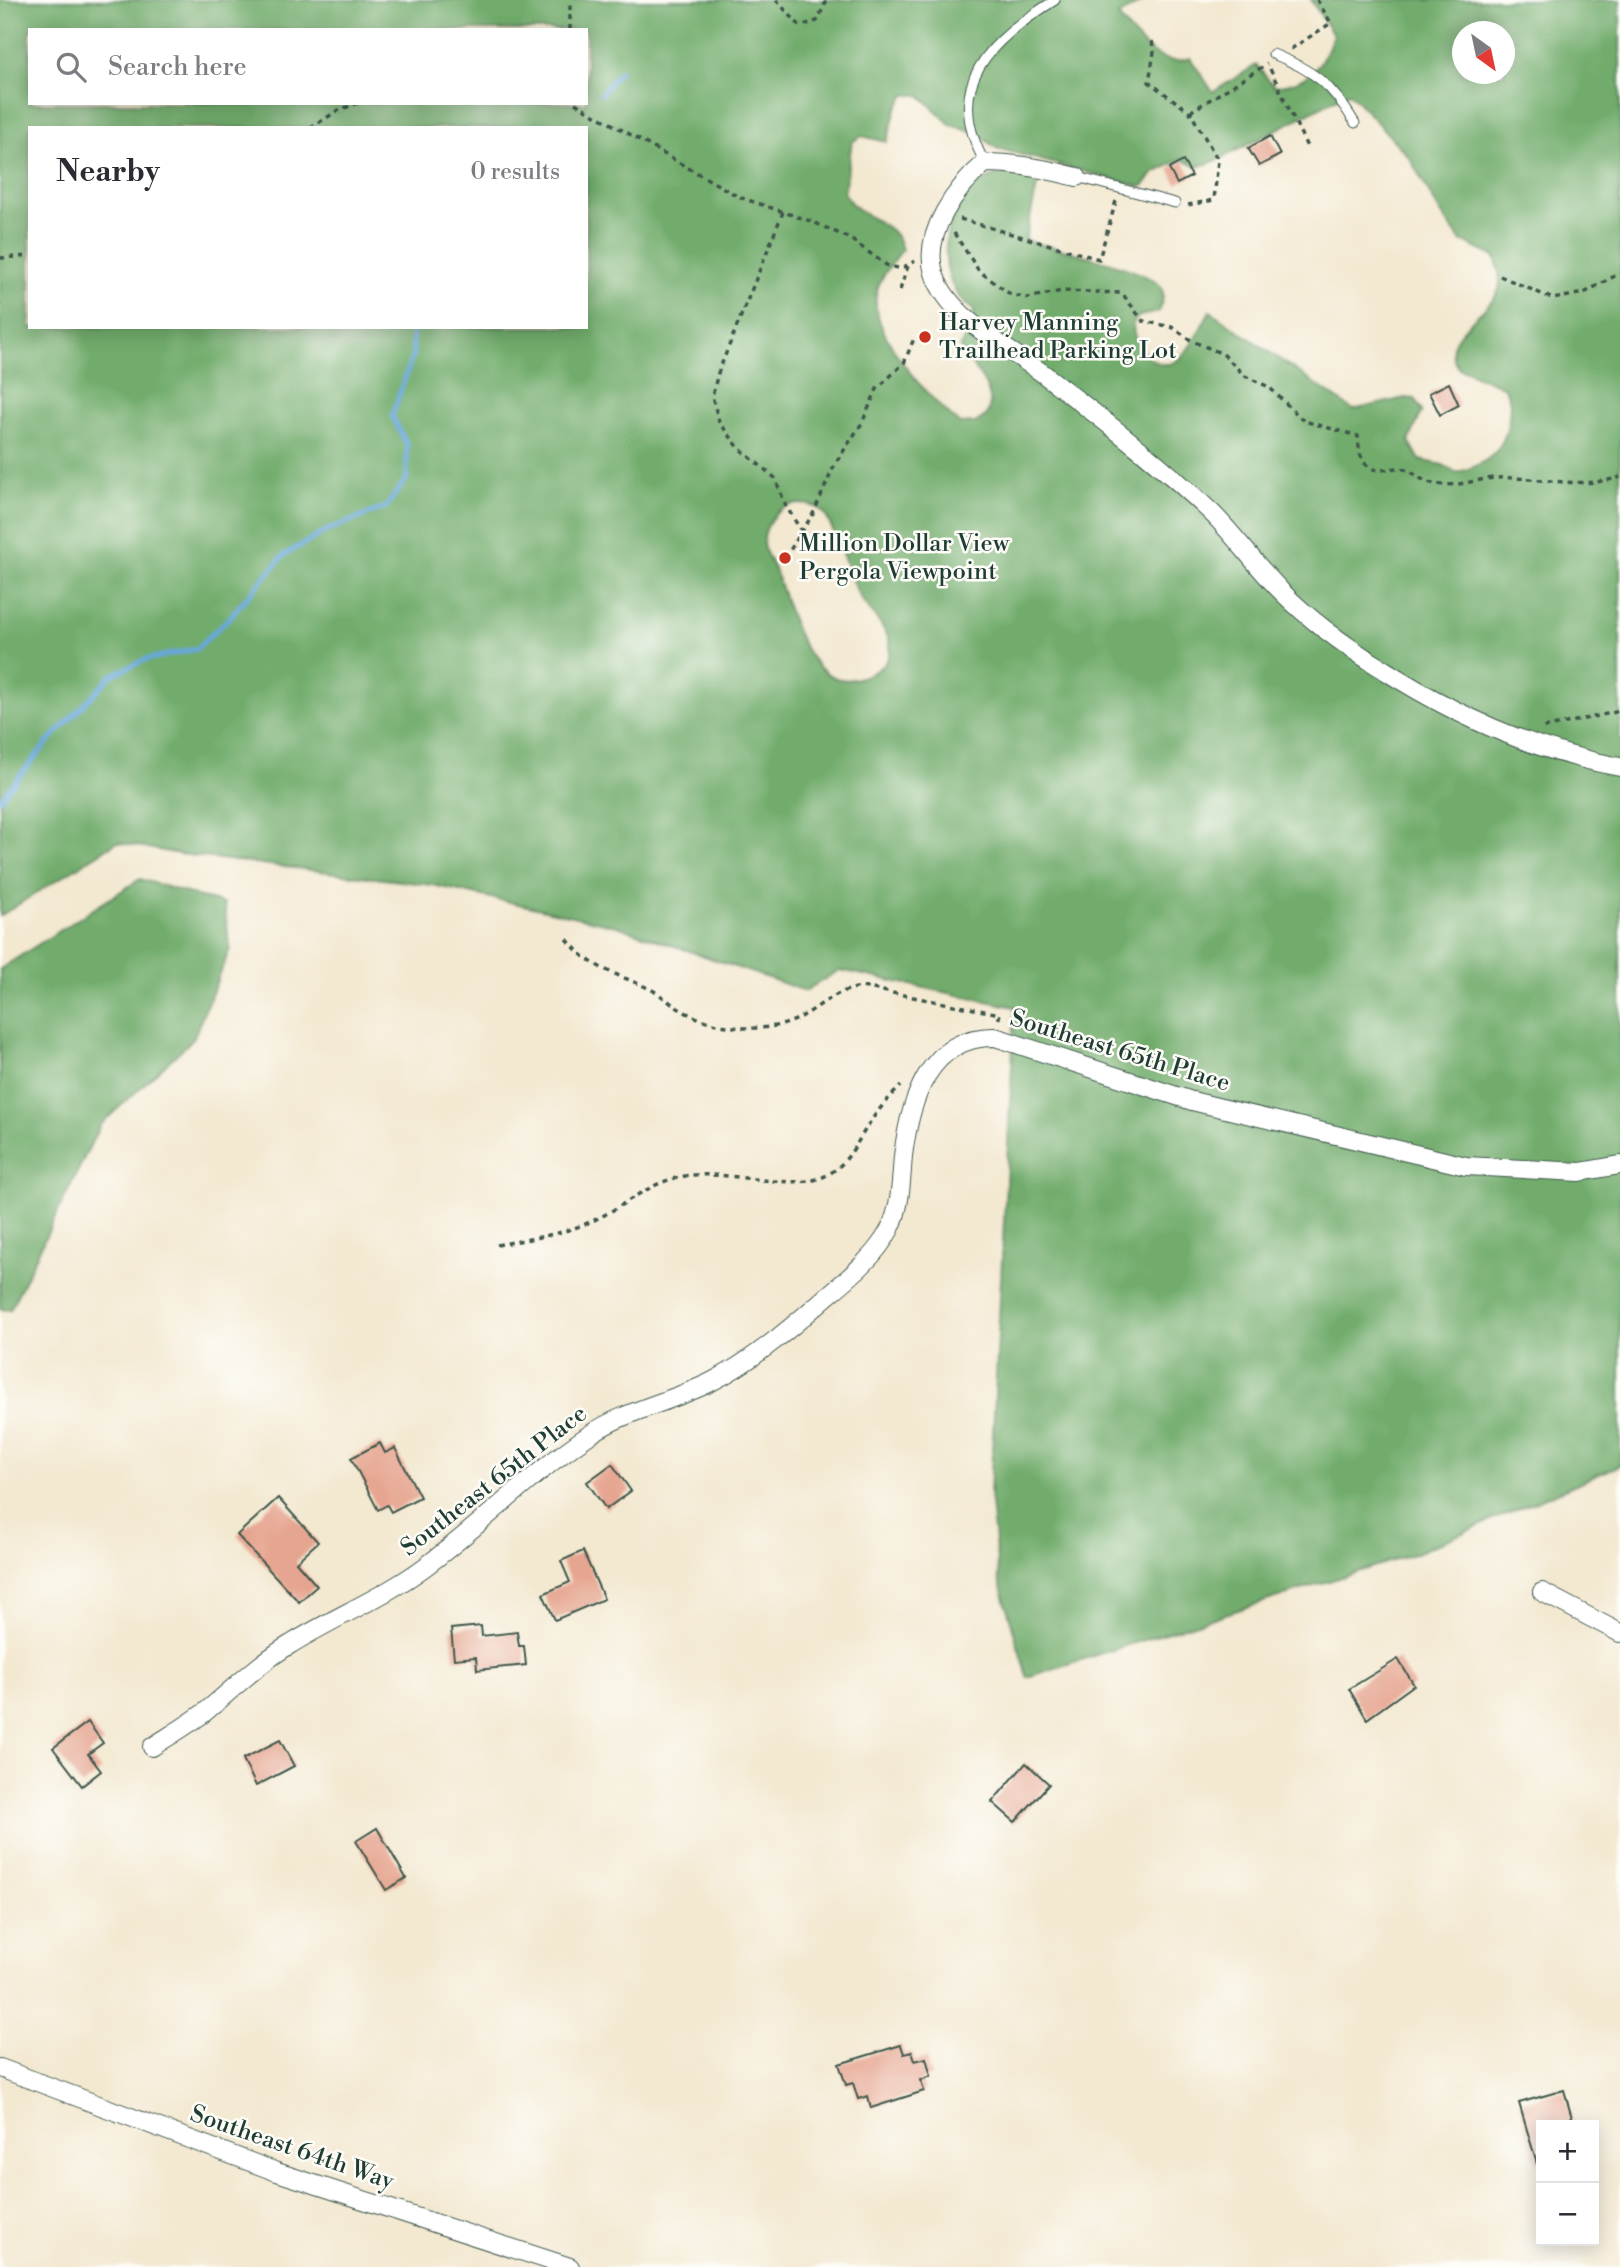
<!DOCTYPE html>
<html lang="en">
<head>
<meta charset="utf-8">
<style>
  :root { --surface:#fff; --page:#f2f2f3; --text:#2b2b33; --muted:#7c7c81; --line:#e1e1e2 }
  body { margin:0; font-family:"Libre Bodoni",serif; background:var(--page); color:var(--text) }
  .controls { position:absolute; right:21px; bottom:21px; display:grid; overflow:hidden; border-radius:0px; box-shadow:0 4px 18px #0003 }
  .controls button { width:63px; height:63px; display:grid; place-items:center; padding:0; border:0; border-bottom:2px solid var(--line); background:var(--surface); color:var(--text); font:35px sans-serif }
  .compass { position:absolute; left:1452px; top:21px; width:63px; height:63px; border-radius:50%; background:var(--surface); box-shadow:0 4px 18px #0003; rotate:147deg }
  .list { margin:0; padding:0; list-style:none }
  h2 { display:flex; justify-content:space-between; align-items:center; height:91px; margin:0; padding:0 28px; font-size:30px }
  h2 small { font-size:23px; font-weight:400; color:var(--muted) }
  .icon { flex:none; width:38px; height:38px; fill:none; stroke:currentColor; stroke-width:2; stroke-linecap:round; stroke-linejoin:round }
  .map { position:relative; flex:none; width:1620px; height:2267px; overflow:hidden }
  .search { position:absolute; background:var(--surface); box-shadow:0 4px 18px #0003; left:28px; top:28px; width:560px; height:77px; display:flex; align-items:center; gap:18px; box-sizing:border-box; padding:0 24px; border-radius:0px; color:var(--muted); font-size:26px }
  .panel { position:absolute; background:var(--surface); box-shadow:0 4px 18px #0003; left:28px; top:126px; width:560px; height:203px; border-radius:0px }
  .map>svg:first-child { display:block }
  .forest { fill:#71ac6c; stroke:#487450; stroke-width:2; fill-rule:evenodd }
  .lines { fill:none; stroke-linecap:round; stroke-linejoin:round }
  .stream { stroke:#67a7da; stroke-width:5 }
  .building { fill:#e6a590 }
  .lane-casing { stroke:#3f574b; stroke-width:11 }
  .street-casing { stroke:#3f574b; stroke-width:20 }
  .path { stroke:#3f574b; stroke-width:3.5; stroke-dasharray:5 5; stroke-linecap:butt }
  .lane { stroke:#fff; stroke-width:9 }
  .street { stroke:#fff; stroke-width:18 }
  .poi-dot { fill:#c8321e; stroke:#fdfcf7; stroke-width:2.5 }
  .labels { text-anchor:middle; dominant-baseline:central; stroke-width:5; stroke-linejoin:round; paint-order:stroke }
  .poi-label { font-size:24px; fill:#1f3d34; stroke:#fdfcf7; text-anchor:start }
  .street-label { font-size:24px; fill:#1f3d34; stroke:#fdfcf7 }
</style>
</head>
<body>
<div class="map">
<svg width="1620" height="2267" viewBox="0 0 1620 2267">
  <rect width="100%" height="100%" fill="#fdfcf7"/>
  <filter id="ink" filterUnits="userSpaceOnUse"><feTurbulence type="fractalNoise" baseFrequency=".0143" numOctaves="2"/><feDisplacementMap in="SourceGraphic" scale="14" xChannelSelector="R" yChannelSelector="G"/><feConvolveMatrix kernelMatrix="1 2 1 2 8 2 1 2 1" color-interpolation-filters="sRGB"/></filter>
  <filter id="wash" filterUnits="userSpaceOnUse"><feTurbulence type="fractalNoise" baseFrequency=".00686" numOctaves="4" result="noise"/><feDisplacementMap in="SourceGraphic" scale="28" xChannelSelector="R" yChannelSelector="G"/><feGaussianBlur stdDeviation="1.57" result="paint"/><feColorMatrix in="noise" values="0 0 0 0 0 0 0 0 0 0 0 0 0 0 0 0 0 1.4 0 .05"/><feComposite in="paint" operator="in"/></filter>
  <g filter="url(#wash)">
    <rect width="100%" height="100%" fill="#f3e8d0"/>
    <!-- forest -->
    <g class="forest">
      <path d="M0,0H1145L1118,16C1135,37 1160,71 1190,58L1213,92L1256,65L1274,86C1307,85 1324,65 1333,35L1311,0H1620V1465L1414,1554L1027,1677L999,1580L990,1493L1015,1007L840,970L805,991L617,926L433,885L179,854L117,842L0,916ZM30,30H586V103H30ZM1462,32H1504V74H1462ZM1349,92L1409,157L1440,212L1461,241L1495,257C1498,266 1502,279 1499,289C1490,315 1433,337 1459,368L1503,387C1512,397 1510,405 1509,418C1505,452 1487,464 1456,473L1443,465L1420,460L1409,441L1422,411L1415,399L1405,398L1353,410L1210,311C1197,332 1180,382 1150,358C1139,350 1133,337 1133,323L1139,316L1159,312C1161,304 1166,294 1160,286C1145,267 1051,248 1025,240L1040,173C1016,170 993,172 973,187C939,212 934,288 974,310L972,323L960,347C970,368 999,387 987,415L975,423L960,424C931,401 871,336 876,296C878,278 892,264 902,250C896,218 856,221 844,192L852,142L862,136L887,142L896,109L905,95H920L951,125L975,132L996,148L1142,187L1154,173L1182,159L1197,167L1218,160ZM30,128H586V327H30ZM793,504C804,504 815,504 823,512C835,526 848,575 859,595C868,612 896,633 889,655C886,667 872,674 861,677C810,696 790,612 778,579C774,567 767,557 763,545C764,526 774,509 793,504Z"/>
      <polygon points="140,879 224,904 230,949 193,1039 100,1125 10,1310 0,1309 0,969"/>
    </g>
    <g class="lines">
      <!-- stream -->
      <g class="stream">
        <polyline points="601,94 620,71"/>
        <polyline points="0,799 48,742 112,675 144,660 196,649 228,619 284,555 328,530 386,507 407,478 407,445 392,416 413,354 412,327"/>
      </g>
    </g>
    <g id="blocks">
      <!-- building -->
      <g class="building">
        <polygon points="1270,136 1280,155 1259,166 1248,148"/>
        <polygon points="1183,161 1192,176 1177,184 1169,169"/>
        <polygon points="1449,383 1459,405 1440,415 1429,393"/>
        <polygon points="380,1443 385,1453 395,1448 420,1497 391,1512 387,1505 378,1510 351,1458"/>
        <polygon points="612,1464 631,1491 606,1509 587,1482"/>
        <polygon points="278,1498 318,1542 296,1562 317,1586 299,1602 237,1535"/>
        <polygon points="583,1551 604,1599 555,1620 543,1594 570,1582 561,1561"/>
        <polygon points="481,1626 482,1636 517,1632 519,1646 524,1646 526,1665 477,1670 476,1657 454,1659 451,1629"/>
        <polygon points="1398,1659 1414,1685 1367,1719 1349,1689"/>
        <polygon points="88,1722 103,1743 88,1754 101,1771 82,1786 53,1748"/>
        <polygon points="280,1740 294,1766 256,1786 243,1759"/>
        <polygon points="1026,1763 1049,1784 1015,1822 992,1802"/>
        <polygon points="377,1828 406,1878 386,1890 356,1841"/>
        <polygon points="901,2045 904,2054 912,2052 915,2061 926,2058 931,2076 921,2080 924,2091 871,2108 868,2096 858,2099 853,2083 846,2085 839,2064"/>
        <polygon points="1564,2090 1574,2125 1541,2125 1541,2163 1537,2164 1519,2103"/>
      </g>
    </g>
  </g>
  <g filter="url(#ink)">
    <use href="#blocks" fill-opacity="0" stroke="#3f574b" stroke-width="2"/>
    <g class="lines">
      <defs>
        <g id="lane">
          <path d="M1273,54C1315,71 1332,85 1355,123"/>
          <path d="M985,163C941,83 991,41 1055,0"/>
          <polyline points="1077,177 1175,203"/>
        </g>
        <g id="street">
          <path d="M1077,177C1046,169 1017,163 985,163C957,187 922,233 934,273C948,318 1009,348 1045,375C1102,419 1160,463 1212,513C1237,538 1257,567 1282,592C1310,620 1344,645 1378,666C1452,714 1532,751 1620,767"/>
          <polyline points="1542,1592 1620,1633"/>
          <path d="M152,1747C169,1736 188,1725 205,1712C233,1689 260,1662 291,1644C336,1616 383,1598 426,1566C482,1524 531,1474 589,1435C626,1410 671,1402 711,1382C750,1362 785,1333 818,1304C843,1282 874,1260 890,1229C901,1207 901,1180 903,1156C910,1100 929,1036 995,1037L1192,1101L1466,1166L1580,1172L1620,1165"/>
          <polyline points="0,2068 277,2172 570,2267"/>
        </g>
      </defs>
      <!-- lane casing -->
      <use href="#lane" class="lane-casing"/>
      <!-- street casing -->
      <use href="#street" class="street-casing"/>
      <!-- path -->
      <g class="path">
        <polyline points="776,0 800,26 817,21 827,0"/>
        <polyline points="570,30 570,0"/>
        <polyline points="1152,41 1154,52 1149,82 1190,112 1218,160 1214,200 1188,205"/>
        <polyline points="1291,49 1331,23 1317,0"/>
        <polyline points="1270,69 1308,149"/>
        <polyline points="575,103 739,197 813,222 849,238 889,267 902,268 915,261"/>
        <polyline points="1190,112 1267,64"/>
        <polyline points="310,128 339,110 358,103"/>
        <polyline points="783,212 718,373 712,396 719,422 740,449 775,478 786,506 802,532"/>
        <polyline points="960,219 1099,259 1116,201"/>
        <path d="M954,233L979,271L1010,294L1027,298L1062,291L1122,293L1143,321L1172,327L1192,341L1223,354L1245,376L1269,387L1304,421L1358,436C1359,446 1359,460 1368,466C1379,475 1393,465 1404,469C1413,471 1419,479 1428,482C1452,490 1473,479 1497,478C1538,476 1579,490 1620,477"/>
        <polyline points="0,258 30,256"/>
        <polyline points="1500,276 1553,299 1584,293 1620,273"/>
        <polyline points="900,290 908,266"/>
        <polyline points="785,558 813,514 835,464 862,423 877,389 904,363 915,336"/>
        <polyline points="1544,728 1620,711"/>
        <path d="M567,939C592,971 618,973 652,990C663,996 672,1005 683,1011C713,1027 748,1032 781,1025C812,1018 827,991 862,987L1000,1014L998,1021"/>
        <path d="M497,1245C528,1239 560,1235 590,1222C623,1208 647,1182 685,1176C727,1169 795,1193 827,1175C849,1164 859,1137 873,1118C881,1106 891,1096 901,1086"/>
      </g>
      <!-- lane -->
      <use href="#lane" class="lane"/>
      <!-- street -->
      <use href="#street" class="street"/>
    </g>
  </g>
  <!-- markers -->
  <g class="poi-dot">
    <circle cx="925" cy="337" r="7"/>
    <circle cx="785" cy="558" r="7"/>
  </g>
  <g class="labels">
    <!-- poi labels -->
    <g class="poi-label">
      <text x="939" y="323">Harvey Manning<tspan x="939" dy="28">Trailhead Parking Lot</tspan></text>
      <text x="799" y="544">Million Dollar View<tspan x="799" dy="28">Pergola Viewpoint</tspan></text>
    </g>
    <!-- street labels -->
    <g class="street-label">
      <text transform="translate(1120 1051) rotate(17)">Southeast 65th Place</text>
      <text transform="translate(494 1481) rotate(-38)">Southeast 65th Place</text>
      <text transform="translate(292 2148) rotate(19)">Southeast 64th Way</text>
    </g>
  </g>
</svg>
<div class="controls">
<button>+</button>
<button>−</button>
</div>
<svg class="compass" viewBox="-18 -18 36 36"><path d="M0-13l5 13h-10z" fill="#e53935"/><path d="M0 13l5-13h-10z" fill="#7c7c81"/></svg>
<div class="search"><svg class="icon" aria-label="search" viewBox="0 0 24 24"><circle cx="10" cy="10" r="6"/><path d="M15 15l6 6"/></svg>Search here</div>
<section class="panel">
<h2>Nearby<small>0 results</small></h2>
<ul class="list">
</ul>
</section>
</div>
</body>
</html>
